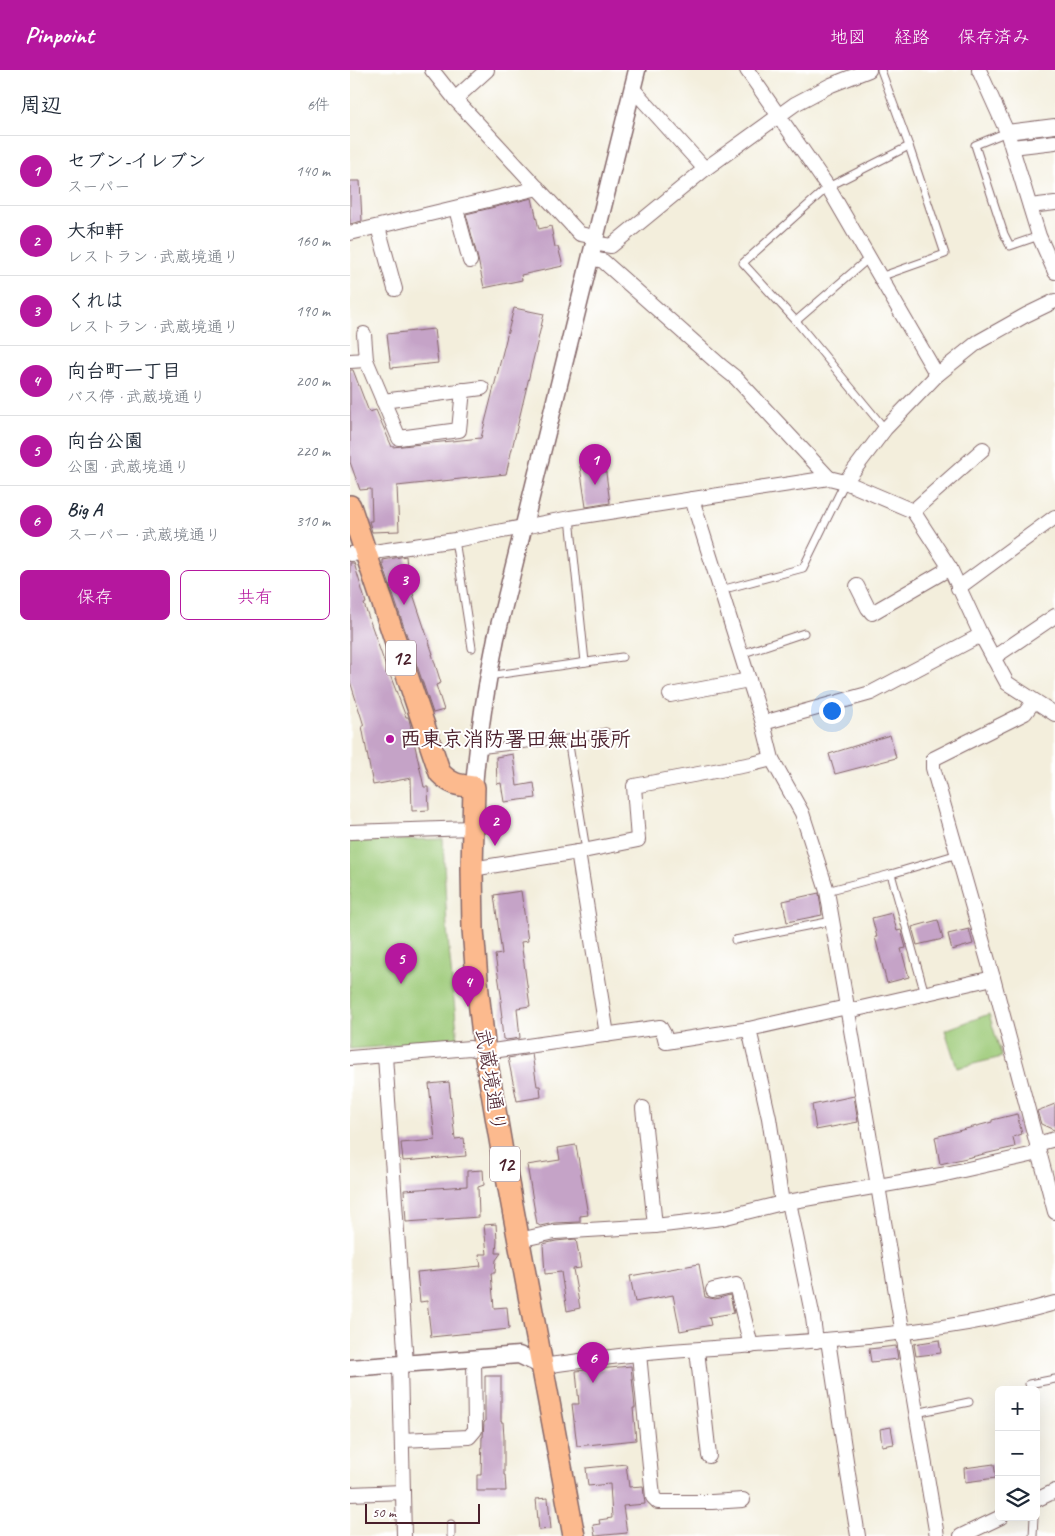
<!DOCTYPE html>
<html lang="ja">
<head>
<meta charset="utf-8">
<style>
  :root { --surface:#fff; --page:#f2f2f3; --text:#1f2937; --muted:#747a83; --line:#e0e1e3; --accent:#b5179e }
  body { margin:0; font-family:Caveat,"Klee One",sans-serif; background:var(--page); color:var(--text) }
  .controls { position:absolute; right:15px; bottom:15px; display:grid; overflow:hidden; border-radius:8px; box-shadow:0 5px 20px #0002 }
  .controls button { width:45px; height:45px; display:grid; place-items:center; padding:0; border:0; border-bottom:1px solid var(--line); background:var(--surface); color:var(--text); font:25px sans-serif }
  .scale { position:absolute; left:15px; bottom:12px; width:115px; box-sizing:border-box; padding-left:5px; border:2px solid #4a1f2b; border-top:0; font-size:14px; line-height:18px; white-space:nowrap; color:#4a1f2b; -webkit-text-stroke:4px #fff; paint-order:stroke }
  .you { position:absolute; left:481px; top:640px; width:18px; height:18px; margin:-12px; border:4px solid #fff; border-radius:50%; background:#1a73e8; box-shadow:0 0 0 8px #1a73e833 }
  .badge { display:grid; place-items:center; width:32px; height:32px; border-radius:50%; background:var(--accent); color:#fff; font-size:16px; font-weight:700 }
  .pin { position:absolute; translate:-50% -41px; filter:drop-shadow(0 1px 2px #0008) }
  .pin::after { content:''; position:absolute; top:26px; width:18px; height:15px; background:inherit; clip-path:polygon(0 0,100% 0,50% 100%) }
  .list { margin:0; padding:0; list-style:none }
  h2 { display:flex; justify-content:space-between; align-items:center; height:65px; margin:0; padding:0 20px; font-size:21px }
  h2 small { font-size:16px; font-weight:400; color:var(--muted) }
  .list li { display:grid; grid-template-columns:32px 1fr auto; gap:15px; align-items:center; box-sizing:border-box; height:70px; padding:0 20px; border-top:1px solid var(--line) }
  .list b { display:block; font-size:19px; white-space:nowrap }
  .list p { margin:0; font-size:16px; white-space:nowrap; color:var(--muted) }
  .list em { font-size:16px; font-style:normal; color:var(--muted) }
  .actions { display:flex; gap:10px; padding:15px 20px }
  .actions a { flex:1; padding:11px 0; border:1px solid var(--accent); border-radius:8px; text-align:center; font-size:18px; color:var(--accent) }
  .actions .main { background:var(--accent); color:#fff }
  .icon { flex:none; width:28px; height:28px; fill:none; stroke:currentColor; stroke-width:2; stroke-linecap:round; stroke-linejoin:round }
  .map { position:relative; flex:none; width:705px; height:1466px; overflow:hidden }
  header { display:flex; align-items:center; gap:30px; box-sizing:border-box; height:70px; padding:0 25px; background:var(--accent); color:#fff }
  header strong { font-size:24px }
  nav { display:flex; gap:28px; margin-inline-start:auto; font-size:18px }
  main { display:flex }
  aside { flex:1; background:var(--surface) }
  .map>svg:first-child { display:block }
  .green { fill:#9ecb79; stroke:#747552 }
  .building { fill:#c5a3c7 }
  .lines { fill:none; stroke-linecap:round; stroke-linejoin:round }
  .service-casing { stroke:#856769; stroke-width:9 }
  .minor-casing { stroke:#856769; stroke-width:16 }
  .tertiary-casing { stroke:#856769; stroke-width:19 }
  .primary-casing { stroke:#856769; stroke-width:24 }
  .service { stroke:#fff; stroke-width:7 }
  .minor { stroke:#fff; stroke-width:14 }
  .tertiary { stroke:#fff; stroke-width:16 }
  .primary { stroke:#fcba8e; stroke-width:21 }
  .poi-dot { fill:#b5179e; stroke:#fff; stroke-width:2 }
  .labels { text-anchor:middle; dominant-baseline:central; stroke-width:4; stroke-linejoin:round; paint-order:stroke }
  .shield { fill:#fff; stroke:#80626b; stroke-width:1 }
  .shield-label { font-size:20px; font-weight:bold; fill:#4a1f2b }
  .poi-label { font-size:21px; font-weight:bold; fill:#4a1f2b; stroke:#fff; text-anchor:start }
  .street-label { font-size:21px; fill:#4a1f2b; stroke:#fff }
</style>
</head>
<body>
<header>
<strong>Pinpoint</strong>
<nav><a>地図</a><a>経路</a><a>保存済み</a></nav>
</header>
<main>
<aside>
<h2>周辺<small>6件</small></h2>
<ul class="list">
<li><span class="badge">1</span><div><b>セブン-イレブン</b><p>スーパー</p></div><em>140 m</em></li>
<li><span class="badge">2</span><div><b>大和軒</b><p>レストラン · 武蔵境通り</p></div><em>160 m</em></li>
<li><span class="badge">3</span><div><b>くれは</b><p>レストラン · 武蔵境通り</p></div><em>190 m</em></li>
<li><span class="badge">4</span><div><b>向台町一丁目</b><p>バス停 · 武蔵境通り</p></div><em>200 m</em></li>
<li><span class="badge">5</span><div><b>向台公園</b><p>公園 · 武蔵境通り</p></div><em>220 m</em></li>
<li><span class="badge">6</span><div><b>Big A</b><p>スーパー · 武蔵境通り</p></div><em>310 m</em></li>
</ul>
<div class="actions"><a class="main">保存</a><a>共有</a></div>
</aside>
<div class="map">
<svg width="705" height="1466" viewBox="0 0 705 1466">
  <rect width="100%" height="100%" fill="#fff"/>
  <filter id="ink" filterUnits="userSpaceOnUse"><feTurbulence type="fractalNoise" baseFrequency=".02" numOctaves="2"/><feDisplacementMap in="SourceGraphic" scale="10" xChannelSelector="R" yChannelSelector="G"/><feConvolveMatrix kernelMatrix="1 2 1 2 8 2 1 2 1" color-interpolation-filters="sRGB"/></filter>
  <filter id="wash" filterUnits="userSpaceOnUse"><feTurbulence type="fractalNoise" baseFrequency=".0096" numOctaves="4" result="noise"/><feDisplacementMap in="SourceGraphic" scale="20" xChannelSelector="R" yChannelSelector="G"/><feGaussianBlur stdDeviation="1.12" result="paint"/><feColorMatrix in="noise" values="0 0 0 0 0 0 0 0 0 0 0 0 0 0 0 0 0 1.4 0 .05"/><feComposite in="paint" operator="in"/></filter>
  <g filter="url(#wash)">
    <rect width="100%" height="100%" fill="#f3eedc"/>
    <!-- green -->
    <g class="green">
      <polygon points="93,769 97,858 108,971 0,979 0,771"/>
      <polygon points="639,944 652,987 607,998 595,960"/>
    </g>
    <g id="blocks">
      <!-- building -->
      <g class="building">
        <polygon points="0,111 10,111 12,151 0,154"/>
        <polygon points="182,128 189,159 201,156 205,177 208,177 213,196 171,205 172,210 134,218 128,189 116,144"/>
        <polygon points="164,238 194,244 156,404 47,416 49,461 22,462 19,451 22,451 21,419 10,420 0,392 0,300 3,300 19,342 26,340 42,377 131,368"/>
        <polygon points="84,259 88,293 41,298 37,264"/>
        <polygon points="254,388 260,433 236,437 230,396 234,396 233,391"/>
        <polygon points="56,486 58,509 83,584 82,584 91,613 86,615 94,640 83,643 33,495 33,490"/>
        <polygon points="0,493 4,493 16,533 14,534 36,597 37,597 56,647 58,647 59,649 74,717 78,717 79,740 62,741 61,708 23,715 12,656 14,656 0,611"/>
        <polygon points="540,665 546,688 485,704 479,684"/>
        <polygon points="163,684 167,716 184,713 186,728 154,732 151,713 147,714 146,687"/>
        <polygon points="171,821 178,871 171,872 180,936 167,938 170,968 156,970 155,969 153,969 151,948 152,948 150,931 152,931 145,885 152,884 144,825"/>
        <polygon points="469,823 472,845 437,852 433,831"/>
        <polygon points="542,843 547,861 551,860 556,878 551,879 559,907 537,913 525,867 527,867 522,848"/>
        <polygon points="588,850 593,869 567,875 562,857"/>
        <polygon points="619,859 623,874 602,880 598,864"/>
        <polygon points="182,984 187,1016 190,1016 191,1027 167,1031 158,988"/>
        <polygon points="99,1012 105,1069 114,1068 116,1086 53,1091 51,1073 85,1070 79,1014"/>
        <polygon points="504,1026 508,1052 466,1060 462,1035"/>
        <polygon points="705,1034 705,1060 704,1060 691,1054 687,1041"/>
        <polygon points="667,1044 672,1064 663,1067 665,1077 590,1094 585,1067 642,1052 642,1050"/>
        <polygon points="226,1075 238,1145 230,1146 230,1152 204,1153 190,1156 187,1154 177,1095 210,1090 208,1078"/>
        <polygon points="133,1100 134,1115 128,1117 129,1147 56,1152 54,1120 117,1116 117,1101"/>
        <polygon points="146,1154 147,1171 146,1183 151,1183 146,1190 145,1203 141,1203 144,1238 157,1237 159,1259 81,1267 77,1231 70,1232 67,1202 131,1196 129,1184 137,1184 134,1155"/>
        <polygon points="226,1169 231,1198 223,1199 230,1238 217,1241 211,1202 195,1204 193,1174 206,1171"/>
        <polygon points="349,1194 355,1227 365,1229 380,1225 384,1243 359,1247 361,1255 330,1261 323,1225 285,1232 280,1206"/>
        <polygon points="589,1270 591,1283 566,1286 564,1274"/>
        <polygon points="546,1276 548,1289 521,1292 519,1279"/>
        <polygon points="281,1296 285,1338 283,1338 286,1370 227,1376 222,1334 229,1334 226,1301"/>
        <polygon points="135,1306 151,1306 151,1352 153,1352 154,1368 154,1405 155,1405 156,1421 127,1421 127,1405 131,1405 132,1367 133,1367 134,1352 135,1352"/>
        <polygon points="541,1357 544,1374 532,1376 530,1359"/>
        <polygon points="276,1394 279,1417 293,1416 295,1434 273,1436 277,1463 245,1466 243,1455 250,1454 249,1450 262,1448 260,1414 238,1416 236,1398"/>
        <polygon points="644,1394 646,1408 615,1412 614,1398"/>
        <polygon points="198,1428 201,1459 189,1460 186,1429"/>
      </g>
    </g>
  </g>
  <g filter="url(#ink)">
    <use href="#blocks" fill-opacity="0" stroke="#856769" stroke-width="1"/>
    <g class="lines">
      <defs>
        <g id="service">
          <polyline points="657,62 625,75 654,164 660,176 689,166"/>
          <polyline points="530,207 595,184 559,76 531,0"/>
          <polyline points="446,251 519,188"/>
          <polyline points="535,359 446,251 393,193 478,117 559,76"/>
          <polyline points="220,448 235,592"/>
          <polyline points="105,470 122,578"/>
          <polyline points="371,520 453,498 495,412"/>
          <polyline points="391,584 454,563"/>
          <polyline points="138,606 272,587"/>
          <polyline points="218,669 236,780"/>
          <polyline points="128,680 218,669 256,662"/>
          <polyline points="541,804 575,924"/>
          <polyline points="477,821 541,804 608,784"/>
          <polyline points="385,870 482,851"/>
          <polyline points="679,1314 705,1309"/>
          <polyline points="566,1343 619,1332"/>
          <polyline points="101,1466 101,1454"/>
          <polyline points="683,1466 684,1447"/>
        </g>
        <g id="minor">
          <polyline points="82,0 105,29 230,164 245,167"/>
          <polyline points="397,0 478,117 587,305"/>
          <polyline points="629,0 657,62 689,166 705,202"/>
          <polyline points="283,19 355,99"/>
          <polyline points="105,29 137,0"/>
          <polyline points="657,62 705,56"/>
          <polyline points="662,77 705,72"/>
          <polyline points="680,136 705,133"/>
          <polyline points="106,139 120,191"/>
          <polyline points="28,157 45,219"/>
          <polyline points="0,163 188,118"/>
          <polyline points="243,173 261,176 355,99 445,34 481,15 519,0"/>
          <polyline points="240,188 253,191 371,296 386,308 479,408"/>
          <polyline points="14,264 16,290 49,368 109,360 113,320"/>
          <polyline points="0,291 16,290"/>
          <polyline points="33,331 132,318"/>
          <polyline points="495,412 535,359 587,305 628,272 676,245 705,231"/>
          <polyline points="342,429 399,610 413,653 422,689 452,743 477,821 528,1116 587,1466"/>
          <polyline points="563,441 633,379"/>
          <polyline points="0,484 17,483 105,470 220,448 479,408 495,412 563,441 600,498 631,565 657,613 705,644"/>
          <polyline points="507,516 518,538 522,543 600,498"/>
          <polyline points="608,518 705,447"/>
          <polyline points="643,588 705,546"/>
          <polyline points="320,625 399,610"/>
          <polyline points="684,631 675,643 583,689 583,698 643,908 705,1142"/>
          <polyline points="413,653 521,623 631,565"/>
          <polyline points="0,762 122,758"/>
          <polyline points="228,782 257,965"/>
          <polyline points="122,799 228,782 288,770 284,716 402,694 422,689"/>
          <polyline points="498,941 643,908"/>
          <polyline points="399,959 419,1048 432,1133"/>
          <polyline points="35,986 56,1294"/>
          <polyline points="0,988 120,978 135,982 310,957 314,964 316,972 399,959 497,937"/>
          <polyline points="293,1038 305,1156"/>
          <polyline points="687,1074 705,1069"/>
          <polyline points="439,1132 463,1248 466,1271"/>
          <polyline points="169,1170 205,1162 305,1156 372,1148 432,1133 591,1105 689,1083"/>
          <polyline points="363,1220 386,1215 401,1276"/>
          <polyline points="478,1270 498,1404 508,1466"/>
          <polyline points="347,1280 359,1386"/>
          <polyline points="289,1284 303,1427 308,1432 362,1432 393,1430"/>
          <polyline points="50,1295 54,1466"/>
          <path d="M192,1296C224,1292 257,1287 289,1284C328,1280 367,1278 406,1275C507,1268 608,1261 705,1233"/>
          <polyline points="52,1370 119,1367 125,1360 124,1289"/>
          <polyline points="0,1424 53,1422"/>
          <polyline points="686,1430 705,1421"/>
          <polyline points="611,1466 651,1447"/>
        </g>
        <g id="tertiary">
          <path d="M124,717C128,667 136,617 146,568L287,0"/>
          <polyline points="0,1298 169,1285 192,1296"/>
        </g>
        <path id="primary" d="M0,436L90,703C102,715 108,715 124,717L122,799L123,859L128,922L135,982L152,1081L224,1466"/>
      </defs>
      <!-- service casing -->
      <use href="#service" class="service-casing"/>
      <!-- minor casing -->
      <use href="#minor" class="minor-casing"/>
      <!-- tertiary casing -->
      <use href="#tertiary" class="tertiary-casing"/>
      <!-- primary casing -->
      <use href="#primary" class="primary-casing"/>
      <!-- service -->
      <use href="#service" class="service"/>
      <!-- minor -->
      <use href="#minor" class="minor"/>
      <!-- tertiary -->
      <use href="#tertiary" class="tertiary"/>
      <!-- primary -->
      <use href="#primary" class="primary"/>
    </g>
  </g>
  <!-- markers -->
  <circle class="poi-dot" cx="40" cy="669" r="5"/>
  <g class="labels">
    <!-- shield labels -->
    <g class="shield">
      <rect x="36" y="570.5" width="30" height="35" rx="4"/>
      <rect x="140" y="1076.5" width="30" height="35" rx="4"/>
    </g>
    <g class="shield-label">
      <text x="51" y="588">12</text>
      <text x="155" y="1094">12</text>
    </g>
    <!-- poi labels -->
    <g class="poi-label">
      <text x="50" y="669">西東京消防署田無出張所</text>
    </g>
    <!-- street labels -->
    <g class="street-label">
      <text transform="translate(141 1010) rotate(81)">武蔵境通り</text>
    </g>
  </g>
</svg>
<div class="controls">
<button>+</button>
<button>−</button>
<button><svg class="icon" aria-label="layers" viewBox="0 0 24 24"><path d="M12 4l9 5-9 5-9-5zM3 14l9 5 9-5"/></svg></button>
</div>
<div class="scale">50 m</div>
<div class="you"></div>
<div class="pin badge" style="left:245px;top:415px">1</div>
<div class="pin badge" style="left:145px;top:776px">2</div>
<div class="pin badge" style="left:54px;top:535px">3</div>
<div class="pin badge" style="left:118px;top:937px">4</div>
<div class="pin badge" style="left:51px;top:914px">5</div>
<div class="pin badge" style="left:243px;top:1313px">6</div>
</div>
</main>
</body>
</html>
